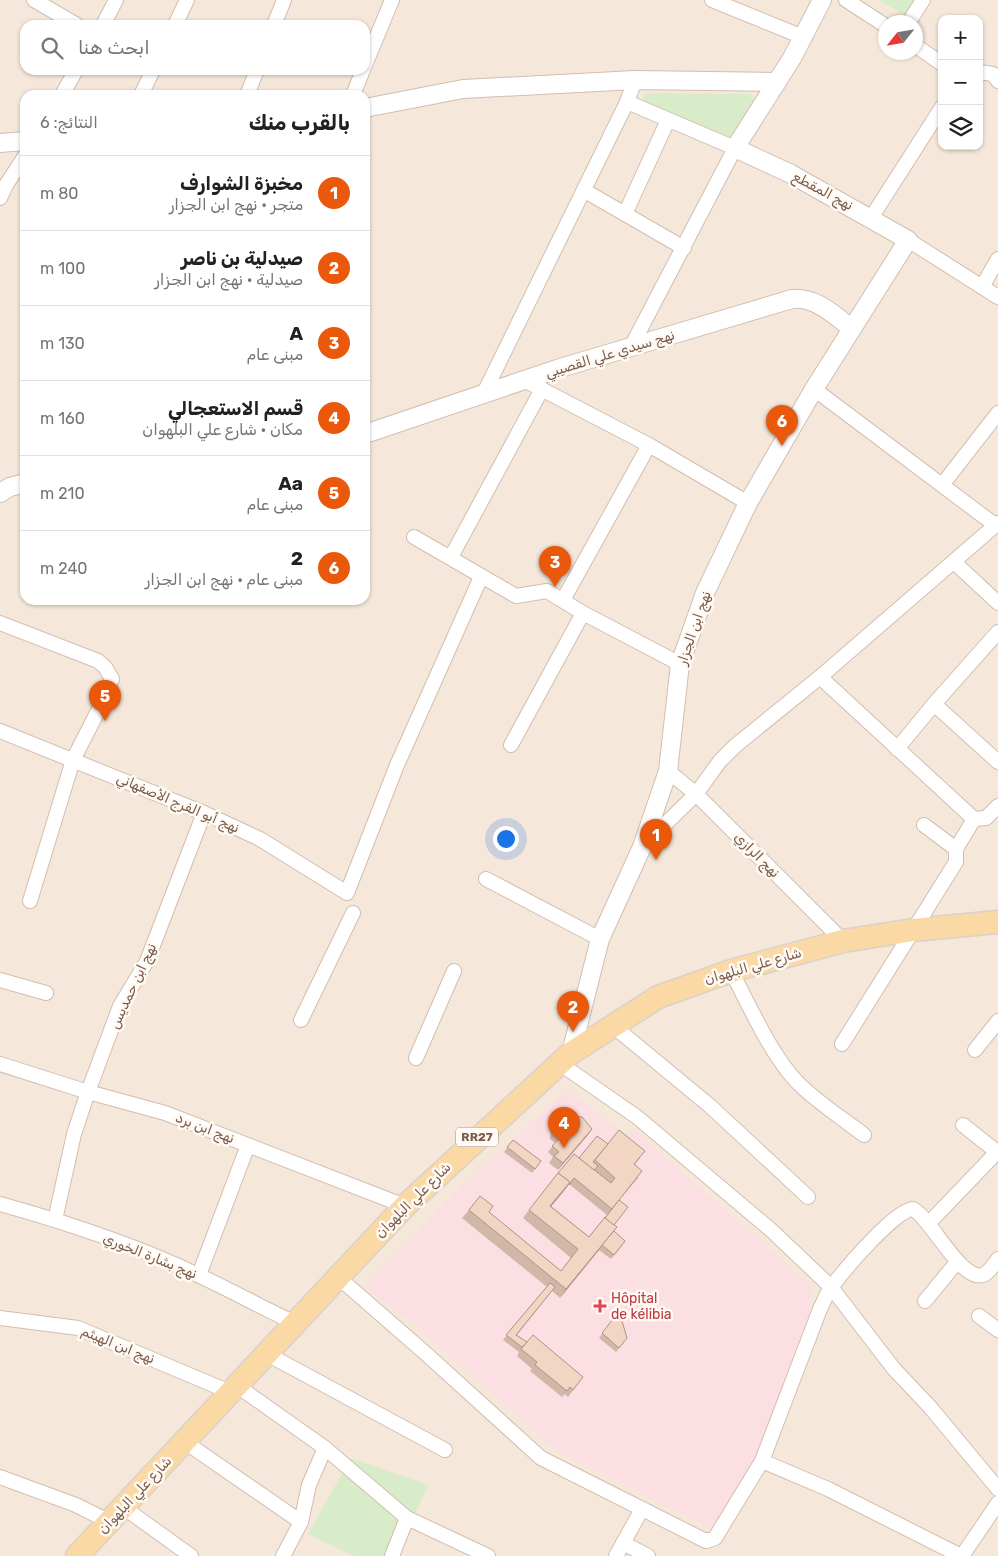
<!DOCTYPE html>
<html lang="ar">
<head>
<meta charset="utf-8">
<style>
  :root { --surface:#fff; --page:#f2f2f2; --text:#202124; --muted:#757577; --line:#e0e0e0; --accent:#ea580c }
  body { margin:0; font-family:Rubik,"Noto Naskh Arabic",sans-serif; background:var(--page); color:var(--text); direction:rtl }
  .controls { position:absolute; right:15px; top:15px; display:grid; overflow:hidden; border-radius:10px; box-shadow:0 1px 4px #0004 }
  .controls button { width:45px; height:45px; display:grid; place-items:center; padding:0; border:0; border-bottom:1px solid var(--line); background:var(--surface); color:var(--text); font:25px sans-serif }
  .compass { position:absolute; left:878px; top:15px; width:45px; height:45px; border-radius:50%; background:var(--surface); box-shadow:0 1px 4px #0004; rotate:239deg }
  .you { position:absolute; left:505px; top:838px; width:18px; height:18px; margin:-12px; border:4px solid #fff; border-radius:50%; background:#1a73e8; box-shadow:0 0 0 8px #1a73e833 }
  .badge { display:grid; place-items:center; width:32px; height:32px; border-radius:50%; background:var(--accent); color:#fff; font-size:16px; font-weight:700 }
  .pin { position:absolute; translate:-50% -41px; filter:drop-shadow(0 1px 2px #0008) }
  .pin::after { content:''; position:absolute; top:26px; width:18px; height:15px; background:inherit; clip-path:polygon(0 0,100% 0,50% 100%) }
  .list { margin:0; padding:0; list-style:none }
  h2 { display:flex; justify-content:space-between; align-items:center; height:65px; margin:0; padding:0 20px; font-size:21px }
  h2 small { font-size:16px; font-weight:400; color:var(--muted) }
  .list li { display:grid; grid-template-columns:32px 1fr auto; gap:15px; align-items:center; box-sizing:border-box; height:75px; padding:0 20px; border-top:1px solid var(--line) }
  .list b { display:block; font-size:19px; white-space:nowrap }
  .list p { margin:0; font-size:16px; white-space:nowrap; color:var(--muted) }
  .list em { font-size:16px; font-style:normal; color:var(--muted) }
  .icon { flex:none; width:28px; height:28px; fill:none; stroke:currentColor; stroke-width:2; stroke-linecap:round; stroke-linejoin:round }
  .map { position:relative; flex:none; width:998px; height:1556px; overflow:hidden; direction:ltr }
  .search { position:absolute; background:var(--surface); box-shadow:0 1px 4px #0004; left:20px; top:20px; width:350px; height:55px; display:flex; align-items:center; gap:12px; box-sizing:border-box; padding:0 18px; border-radius:15px; color:var(--muted); font-size:19px }
  .panel { position:absolute; background:var(--surface); box-shadow:0 1px 4px #0004; left:20px; top:90px; width:350px; height:515px; border-radius:15px; direction:rtl }
  .map>svg:first-child { display:block }
  .residential { fill:#f5e8da; fill-rule:evenodd }
  .medical { fill:#fbdfe3 }
  .green { fill:#d8ecc9 }
  .lines { fill:none; stroke-linecap:round; stroke-linejoin:round }
  .minor-casing { stroke:#d1beb0; stroke-width:16 }
  .tertiary-casing { stroke:#d1beb0; stroke-width:20 }
  .primary-casing { stroke:#dad1cd; stroke-width:25 }
  .minor { stroke:#fff; stroke-width:14 }
  .tertiary { stroke:#fff; stroke-width:18 }
  .primary { stroke:#fbd9a5; stroke-width:22 }
  .wall { fill:#d1b7a8; fill-rule:evenodd }
  .shaded-wall { fill:#aa9588 }
  .building { fill:#f3d5c3; stroke:#aa9588 }
  .health-dot { fill:#e0444e; stroke:#fffaf3; stroke-width:2 }
  .labels { text-anchor:middle; dominant-baseline:central; stroke-width:5; stroke-linejoin:round; paint-order:stroke }
  .shield { fill:#fffaf3; stroke:#a28b7f; stroke-width:1 }
  .shield-label { font-size:12px; font-weight:bold; fill:#7a5c4d }
  .street-label { font-size:14px; fill:#7a5c4d; stroke:#fffaf3 }
  .health-label { font-size:14px; fill:#be3a42; stroke:#fffaf3; text-anchor:start }
</style>
</head>
<body>
<div class="map">
<svg width="998" height="1556" viewBox="0 0 998 1556">
  <rect width="100%" height="100%" fill="#fdf6ec"/>
  <!-- residential -->
  <path class="residential" d="M0,0H998V1556H0ZM942,19H979V146H942ZM886,22H916V52H886ZM25,25H365V70H25ZM25,95H365V600H25Z"/>
  <!-- medical -->
  <polygon class="medical" points="567,1091 628,1136 634,1130 811,1286 809,1326 793,1402 769,1458 713,1528 556,1451 430,1337 365,1286 463,1185"/>
  <!-- green -->
  <g class="green">
    <polygon points="879,0 921,0 908,17"/>
    <polygon points="648,93 750,94 753,96 754,101 730,144 645,107 643,95"/>
    <polygon points="351,1458 428,1485 396,1556 354,1556 308,1534"/>
  </g>
  <g class="lines">
    <defs>
      <g id="minor">
        <polyline points="34,0 77,25"/>
        <polyline points="712,0 803,37"/>
        <polyline points="846,0 886,26"/>
        <polyline points="909,22 923,0"/>
        <polyline points="103,25 116,0"/>
        <polyline points="175,25 187,0"/>
        <polyline points="274,25 284,0"/>
        <polyline points="916,46 942,64"/>
        <polyline points="365,65 392,0"/>
        <polyline points="979,72 993,74 998,81"/>
        <polyline points="62,95 76,70"/>
        <polyline points="141,95 153,70"/>
        <polyline points="247,95 257,70"/>
        <polyline points="353,95 363,70"/>
        <polyline points="627,102 735,148 631,347"/>
        <polyline points="585,191 684,248"/>
        <polyline points="0,198 6,185 25,156"/>
        <polyline points="625,214 668,120"/>
        <polyline points="871,218 942,107"/>
        <polyline points="908,240 998,297"/>
        <polyline points="982,287 998,259"/>
        <polyline points="524,380 649,445 748,503"/>
        <polyline points="814,389 995,525"/>
        <polyline points="484,393 627,102 635,80"/>
        <polyline points="942,485 998,413"/>
        <polyline points="414,537 516,596 547,591 583,613 680,664"/>
        <polyline points="451,557 542,389"/>
        <polyline points="954,562 998,603"/>
        <polyline points="563,600 649,445"/>
        <polyline points="0,623 98,661 105,667 112,679 99,709 73,760 30,901"/>
        <polyline points="820,677 974,819 986,818 998,806"/>
        <polyline points="934,704 998,762"/>
        <polyline points="0,731 204,813 260,839 347,893 397,765 481,577"/>
        <polyline points="511,745 583,613"/>
        <polyline points="897,749 934,704 998,632"/>
        <polyline points="668,771 696,794 843,941"/>
        <polyline points="643,846 696,794 720,761 735,746 820,677 998,523"/>
        <polyline points="956,849 974,819"/>
        <polyline points="486,879 600,939"/>
        <path d="M731,971C750,1006 770,1054 798,1083C817,1102 842,1118 864,1135"/>
        <polyline points="0,980 46,993"/>
        <polyline points="301,1020 353,913"/>
        <polyline points="612,1025 710,1106 808,1197"/>
        <polyline points="842,1044 956,862 956,849 924,825"/>
        <polyline points="975,1050 998,1021"/>
        <polyline points="416,1058 454,971"/>
        <polyline points="559,1063 637,1117 771,1230 831,1287 894,1369 930,1407 998,1489"/>
        <polyline points="0,1064 88,1092 165,1113 405,1206"/>
        <polyline points="963,1125 997,1152"/>
        <path d="M0,1204C68,1223 136,1245 200,1276C232,1291 263,1308 295,1323"/>
        <polyline points="55,1220 74,1134 88,1092 120,1006 147,961 204,813"/>
        <polyline points="929,1223 998,1151"/>
        <polyline points="199,1275 248,1145"/>
        <path d="M338,1277L424,1352L541,1458L706,1541L715,1538L762,1461L820,1309C824,1301 827,1292 833,1285C845,1269 896,1209 913,1209C932,1219 963,1286 985,1274C990,1271 994,1264 998,1259"/>
        <polyline points="925,1301 957,1262"/>
        <polyline points="979,1316 998,1330"/>
        <polyline points="0,1318 78,1328 230,1392"/>
        <polyline points="267,1354 445,1450"/>
        <polyline points="236,1385 325,1448 407,1518"/>
        <polyline points="185,1442 301,1522"/>
        <polyline points="762,1461 828,1489 961,1556"/>
        <polyline points="0,1477 76,1505 110,1522"/>
        <polyline points="123,1507 191,1556"/>
        <polyline points="623,1543 648,1556"/>
        <polyline points="283,1556 301,1522 309,1485 325,1448"/>
        <polyline points="392,1556 407,1518 488,1556"/>
        <polyline points="616,1556 642,1509"/>
        <polyline points="962,1556 998,1503"/>
      </g>
      <g id="tertiary">
        <polyline points="365,108 463,89 635,80 777,82"/>
        <polyline points="0,143 25,141"/>
        <path d="M365,434L557,369L792,299C816,297 833,314 851,328"/>
        <polyline points="0,493 10,487 25,483"/>
        <polyline points="571,1053 600,939 642,847 668,771 680,664 705,593 748,503 814,389 908,240 791,174 735,148 792,58 822,0"/>
      </g>
      <polyline id="primary" points="77,1556 405,1206 571,1053 658,997 731,971 843,941 913,930 998,922"/>
    </defs>
    <!-- minor casing -->
    <use href="#minor" class="minor-casing"/>
    <!-- tertiary casing -->
    <use href="#tertiary" class="tertiary-casing"/>
    <!-- primary casing -->
    <use href="#primary" class="primary-casing"/>
    <!-- minor -->
    <use href="#minor" class="minor"/>
    <!-- tertiary -->
    <use href="#tertiary" class="tertiary"/>
    <!-- primary -->
    <use href="#primary" class="primary"/>
  </g>
  <!-- wall -->
  <g class="wall">
    <polygon points="557,1119 592,1129 587,1136 558,1170 549,1163 553,1157 548,1152 555,1143 550,1139 552,1126"/>
    <polygon points="513,1140 541,1161 532,1173 504,1152"/>
    <path d="M608,1144L640,1158L635,1164L638,1178L619,1200L614,1225V1231L622,1246L611,1259L599,1250L560,1298L552,1291L517,1335L527,1342L583,1377L568,1397L565,1394L562,1397L530,1371L532,1369L517,1356L519,1352L503,1340L547,1287L462,1218L469,1210L489,1212L561,1271L571,1258L523,1218L529,1210L579,1158ZM569,1184L607,1215L589,1237L551,1206Z"/>
    <polygon points="619,1311 624,1342 616,1352 599,1338"/>
  </g>
  <!-- shaded-wall -->
  <g class="shaded-wall">
    <polygon points="592,1129 587,1136 558,1170 563,1163"/>
    <polygon points="574,1178 564,1191 544,1215 550,1206"/>
    <polygon points="602,1245 599,1250 560,1298 566,1289"/>
  </g>
  <!-- building -->
  <g class="building">
    <polygon points="571,1116 582,1117 592,1129 563,1163 554,1156 559,1152 552,1146 561,1137 555,1133 557,1119"/>
    <polygon points="619,1130 645,1151 634,1164 642,1171 612,1209 574,1178 569,1185 570,1182 558,1173 574,1154 611,1183 615,1178 595,1160"/>
    <polygon points="597,1136 608,1144 593,1162 598,1166 594,1170 579,1158"/>
    <polygon points="513,1140 541,1161 535,1169 507,1147"/>
    <polygon points="558,1173 570,1182 550,1206 589,1237 605,1217 617,1227 566,1289 469,1210 480,1196 493,1206 489,1212 561,1271 578,1249 529,1210"/>
    <polygon points="619,1200 628,1207 614,1225 605,1218"/>
    <polygon points="614,1231 625,1241 614,1255 602,1245"/>
    <polygon points="550,1283 555,1287 516,1335 527,1342 522,1347 506,1335"/>
    <polygon points="619,1311 627,1338 619,1348 602,1333"/>
    <polygon points="533,1335 583,1377 573,1390 570,1387 567,1391 535,1365 537,1362 521,1349"/>
  </g>
  <!-- markers -->
  <path class="health-dot" d="M597.5 1298.5h5v5h5v5h-5v5h-5v-5h-5v-5h5z"/>
  <g class="labels">
    <!-- shield labels -->
    <rect class="shield" x="456" y="1127.5" width="42" height="19" rx="4"/>
    <g class="shield-label">
      <text x="477" y="1137">RR27</text>
    </g>
    <!-- street labels -->
    <g class="street-label">
      <text transform="translate(823 191) rotate(28)">نهج المقطع</text>
      <text transform="translate(610 354) rotate(-17)">نهج سيدي علي القصيبي</text>
      <text transform="translate(694 628) rotate(-71)">نهج ابن الجزار</text>
      <text transform="translate(178 803) rotate(23)">نهج أبو الفرج الأصفهاني</text>
      <text transform="translate(757 855) rotate(45)">نهج الرازي</text>
      <text transform="translate(753 966) rotate(-16)">شارع علي البلهوان</text>
      <text transform="translate(133 986) rotate(-65)">نهج ابن حمديس</text>
      <text transform="translate(205 1128) rotate(21)">نهج ابن برد</text>
      <text transform="translate(413 1200) rotate(-45)">شارع علي البلهوان</text>
      <text transform="translate(150 1256) rotate(22)">نهج بشارة الخوري</text>
      <text transform="translate(118 1345) rotate(22)">نهج ابن الهيثم</text>
      <text transform="translate(135 1495) rotate(-47)">شارع علي البلهوان</text>
    </g>
    <!-- health labels -->
    <g class="health-label">
      <text x="611" y="1298">Hôpital<tspan x="611" dy="16">de kélibia</tspan></text>
    </g>
  </g>
</svg>
<div class="controls">
<button>+</button>
<button>−</button>
<button><svg class="icon" aria-label="layers" viewBox="0 0 24 24"><path d="M12 4l9 5-9 5-9-5zM3 14l9 5 9-5"/></svg></button>
</div>
<svg class="compass" viewBox="-18 -18 36 36"><path d="M0-13l5 13h-10z" fill="#e53935"/><path d="M0 13l5-13h-10z" fill="#757577"/></svg>
<div class="you"></div>
<div class="pin badge" style="left:656px;top:860px">1</div>
<div class="pin badge" style="left:573px;top:1032px">2</div>
<div class="pin badge" style="left:555px;top:587px">3</div>
<div class="pin badge" style="left:564px;top:1148px">4</div>
<div class="pin badge" style="left:105px;top:721px">5</div>
<div class="pin badge" style="left:782px;top:446px">6</div>
<div class="search"><svg class="icon" aria-label="search" viewBox="0 0 24 24"><circle cx="10" cy="10" r="6"/><path d="M15 15l6 6"/></svg>ابحث هنا</div>
<section class="panel">
<h2>بالقرب منك<small>النتائج: 6</small></h2>
<ul class="list">
<li><span class="badge">1</span><div><b>مخبزة الشوارف</b><p>متجر · نهج ابن الجزار</p></div><em>80 m</em></li>
<li><span class="badge">2</span><div><b>صيدلية بن ناصر</b><p>صيدلية · نهج ابن الجزار</p></div><em>100 m</em></li>
<li><span class="badge">3</span><div><b>A</b><p>مبنى عام</p></div><em>130 m</em></li>
<li><span class="badge">4</span><div><b>قسم الاستعجالي</b><p>مكان · شارع علي البلهوان</p></div><em>160 m</em></li>
<li><span class="badge">5</span><div><b>Aa</b><p>مبنى عام</p></div><em>210 m</em></li>
<li><span class="badge">6</span><div><b>2</b><p>مبنى عام · نهج ابن الجزار</p></div><em>240 m</em></li>
</ul>
</section>
</div>
</body>
</html>
